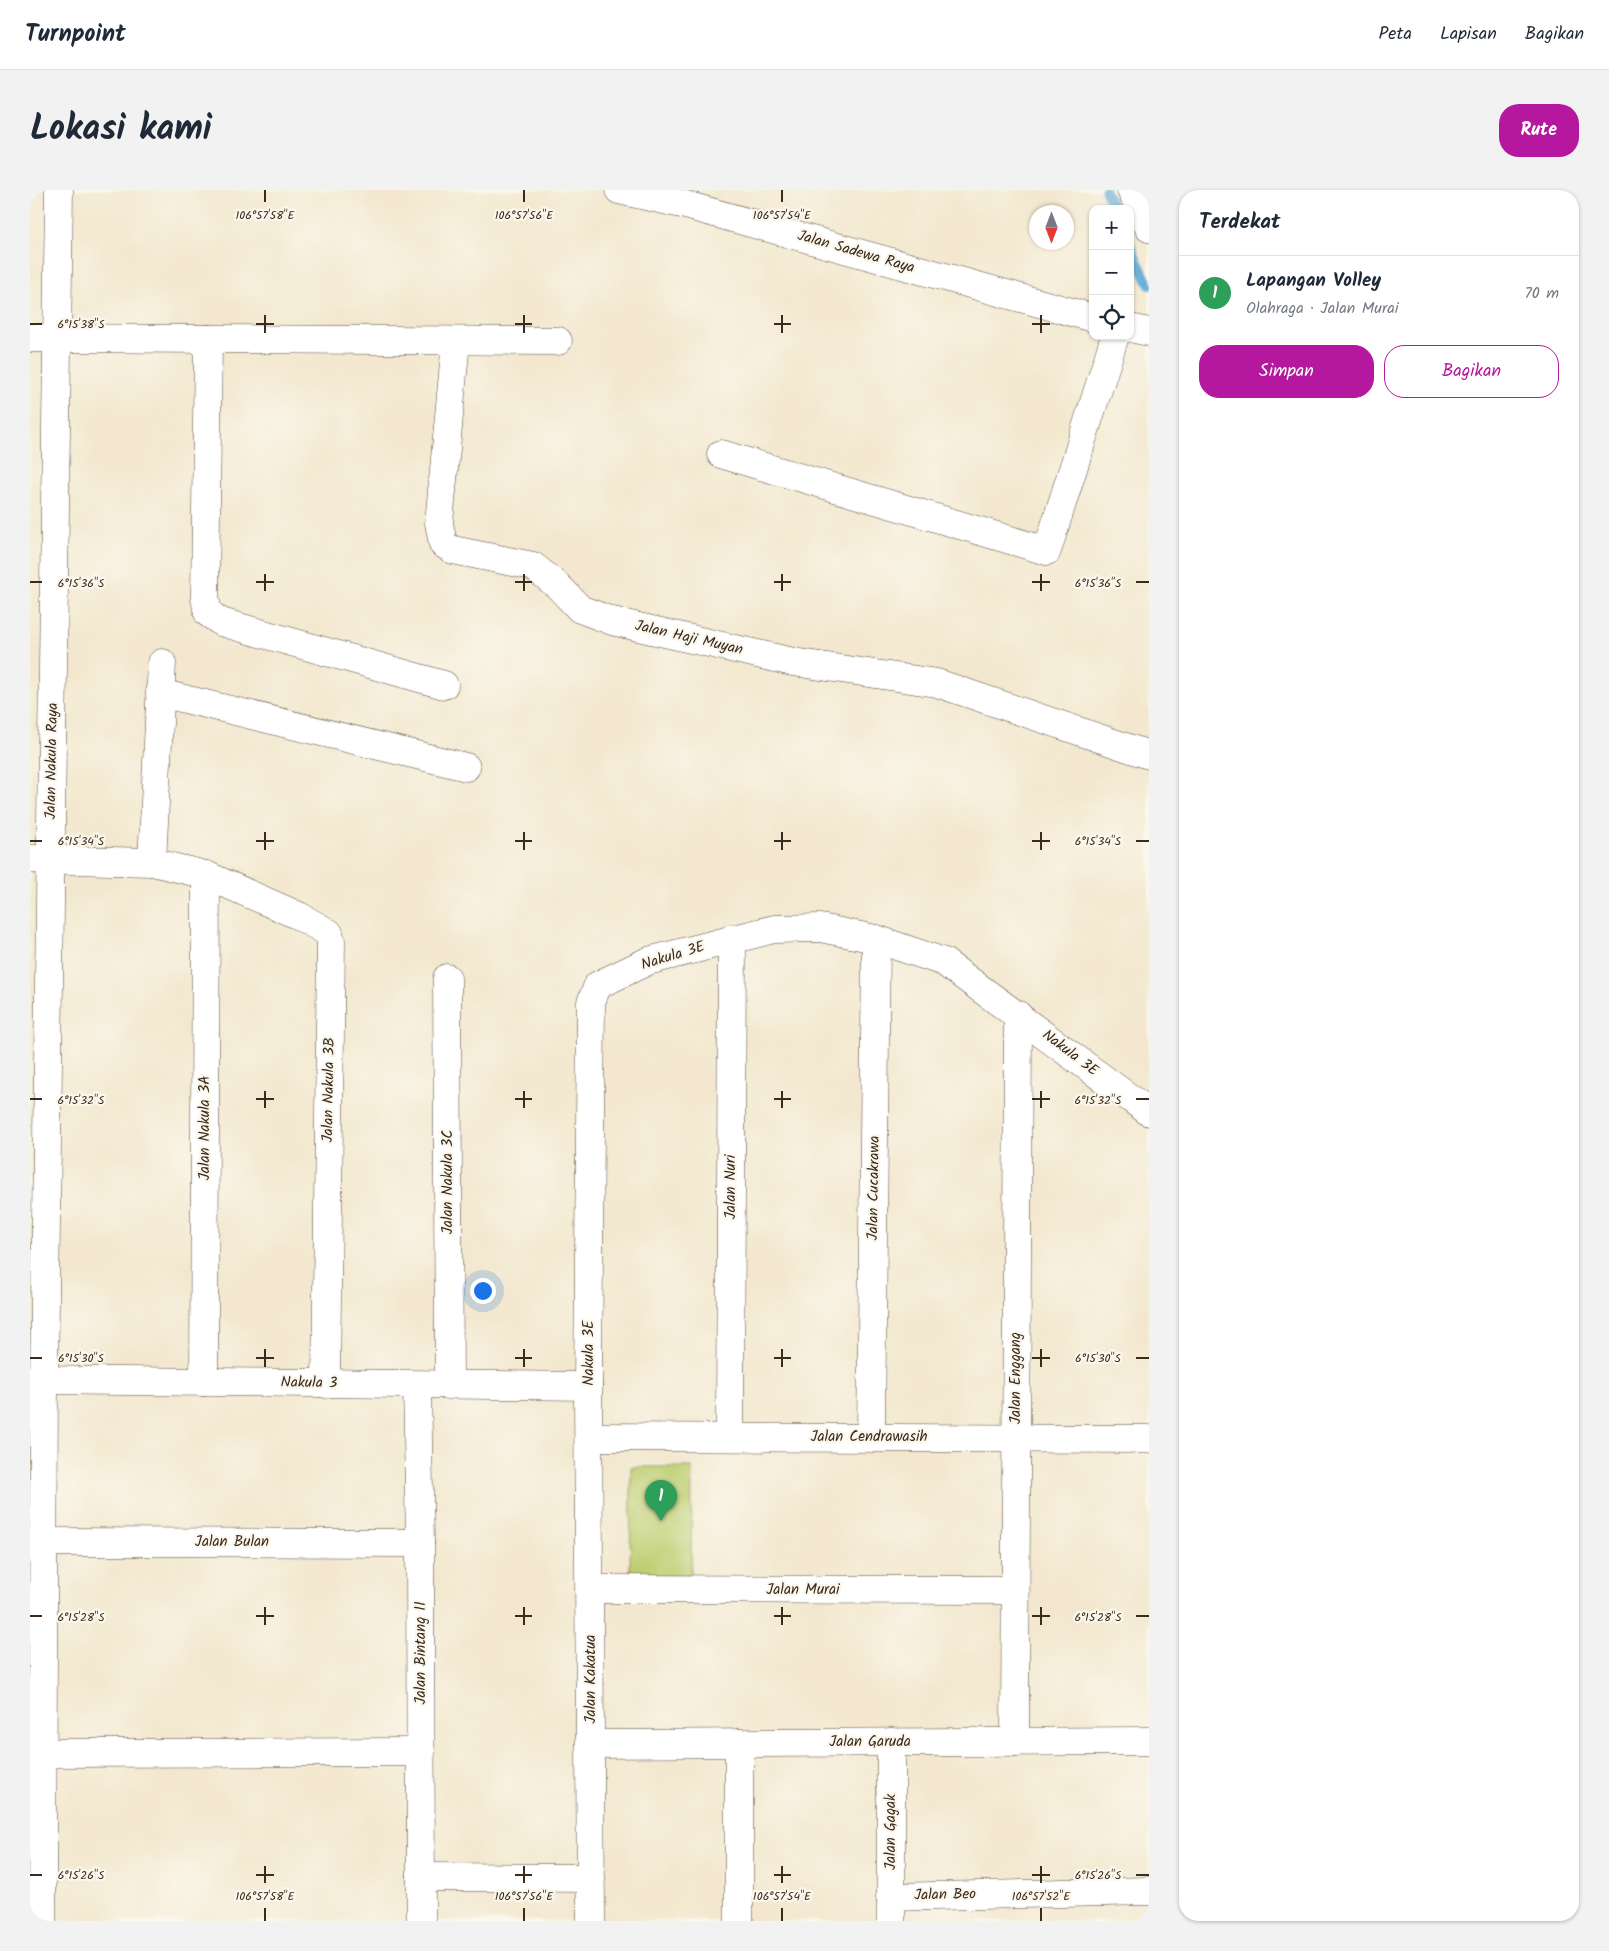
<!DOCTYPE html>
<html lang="id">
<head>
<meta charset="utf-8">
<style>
  :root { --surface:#fff; --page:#f2f2f3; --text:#1f2937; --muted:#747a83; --line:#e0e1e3; --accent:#b5179e }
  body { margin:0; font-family:Kalam,sans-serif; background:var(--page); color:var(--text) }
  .controls { position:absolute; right:15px; top:15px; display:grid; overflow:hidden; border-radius:10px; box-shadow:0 1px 4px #0004 }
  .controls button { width:45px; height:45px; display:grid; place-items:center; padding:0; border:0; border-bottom:1px solid var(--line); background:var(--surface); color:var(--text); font:25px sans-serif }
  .compass { position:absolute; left:999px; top:15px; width:45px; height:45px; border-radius:50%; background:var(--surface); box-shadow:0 1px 4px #0004; rotate:180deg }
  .you { position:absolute; left:452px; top:1100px; width:18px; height:18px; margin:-12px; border:4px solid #fff; border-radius:50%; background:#1a73e8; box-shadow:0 0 0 8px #1a73e833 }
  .badge { display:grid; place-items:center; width:32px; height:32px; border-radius:50%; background:var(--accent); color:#fff; font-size:16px; font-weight:700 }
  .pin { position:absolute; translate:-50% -41px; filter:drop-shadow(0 1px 2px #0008) }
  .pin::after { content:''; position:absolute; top:26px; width:18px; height:15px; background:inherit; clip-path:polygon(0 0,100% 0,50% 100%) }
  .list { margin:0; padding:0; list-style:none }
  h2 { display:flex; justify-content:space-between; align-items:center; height:65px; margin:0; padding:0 20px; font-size:21px }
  h2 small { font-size:16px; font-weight:400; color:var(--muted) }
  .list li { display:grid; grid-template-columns:32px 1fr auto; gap:15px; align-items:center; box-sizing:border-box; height:75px; padding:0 20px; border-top:1px solid var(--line) }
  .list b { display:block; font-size:19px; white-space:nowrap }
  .list p { margin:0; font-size:16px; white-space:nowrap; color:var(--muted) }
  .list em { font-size:16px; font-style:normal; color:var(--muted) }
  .actions { display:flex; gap:10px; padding:15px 20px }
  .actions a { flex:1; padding:11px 0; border:1px solid var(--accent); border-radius:20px; text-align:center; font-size:18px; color:var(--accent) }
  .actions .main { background:var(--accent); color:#fff }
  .icon { flex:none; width:28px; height:28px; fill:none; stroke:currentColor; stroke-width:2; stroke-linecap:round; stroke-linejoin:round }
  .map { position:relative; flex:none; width:1119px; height:1731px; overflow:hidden; border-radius:20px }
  header { display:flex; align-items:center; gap:30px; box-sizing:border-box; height:70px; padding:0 25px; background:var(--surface); border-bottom:1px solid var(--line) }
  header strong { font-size:24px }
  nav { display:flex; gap:28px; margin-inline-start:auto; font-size:18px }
  .intro { display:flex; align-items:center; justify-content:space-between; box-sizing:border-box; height:120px; padding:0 30px }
  h1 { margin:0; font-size:35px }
  .button { padding:12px 22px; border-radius:20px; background:var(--accent); color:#fff; font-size:18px; font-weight:700 }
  main { display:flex; gap:30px; padding:0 30px }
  aside { flex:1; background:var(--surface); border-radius:20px; box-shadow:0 1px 4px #0004 }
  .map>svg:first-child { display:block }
  .green { fill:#becf72; stroke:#7c7c48 }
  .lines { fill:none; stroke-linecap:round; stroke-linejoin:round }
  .stream { stroke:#5ba9d5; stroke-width:9 }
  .minor-casing { stroke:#574639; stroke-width:29 }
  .minor { stroke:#fff; stroke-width:28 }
  .ticks { fill:none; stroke:#3b2a1e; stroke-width:2 }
  .labels { text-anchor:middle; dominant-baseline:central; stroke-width:4.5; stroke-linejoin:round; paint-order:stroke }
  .street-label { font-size:15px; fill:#3b2a1e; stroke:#fbf7ec }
  .ticks-label { font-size:12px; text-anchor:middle; fill:#3b2a1e; stroke:#fbf7ec; stroke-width:4.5; stroke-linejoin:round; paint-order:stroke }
</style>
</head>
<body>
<header>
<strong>Turnpoint</strong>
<nav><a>Peta</a><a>Lapisan</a><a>Bagikan</a></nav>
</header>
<div class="intro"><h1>Lokasi kami</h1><a class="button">Rute</a></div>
<main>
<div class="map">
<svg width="1119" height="1731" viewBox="0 0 1119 1731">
  <rect width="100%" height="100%" fill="#fbf7ec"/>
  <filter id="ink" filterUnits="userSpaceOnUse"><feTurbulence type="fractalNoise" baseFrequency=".02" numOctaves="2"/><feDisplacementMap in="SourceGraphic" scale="10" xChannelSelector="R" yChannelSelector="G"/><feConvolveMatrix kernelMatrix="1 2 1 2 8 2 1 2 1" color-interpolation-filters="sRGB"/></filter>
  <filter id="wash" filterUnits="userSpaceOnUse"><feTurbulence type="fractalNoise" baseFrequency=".0096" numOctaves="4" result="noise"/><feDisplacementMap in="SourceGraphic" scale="20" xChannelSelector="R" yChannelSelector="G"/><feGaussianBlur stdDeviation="1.12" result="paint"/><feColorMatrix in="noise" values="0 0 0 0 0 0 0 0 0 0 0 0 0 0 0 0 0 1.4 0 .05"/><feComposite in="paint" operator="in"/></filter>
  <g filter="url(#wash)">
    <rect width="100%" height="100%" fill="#f3e8cf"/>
    <!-- green -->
    <polygon class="green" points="601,1277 662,1277 661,1386 600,1386"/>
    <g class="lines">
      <!-- stream -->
      <g class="stream">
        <polyline points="1075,0 1084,19"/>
        <polyline points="1100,54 1119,95"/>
      </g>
    </g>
  </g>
  <g filter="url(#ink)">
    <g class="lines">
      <defs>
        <g id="minor">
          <polyline points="589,0 652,14 1063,128"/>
          <polyline points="1101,0 1119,38"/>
          <polyline points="1100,138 1119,142"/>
          <polyline points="0,148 528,151"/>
          <polyline points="178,149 175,408 178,423 191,432 414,495"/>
          <polyline points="426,151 409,333 413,354 423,360 503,376 528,396 550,419 582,431 763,472 907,493 1119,565"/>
          <polyline points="691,264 1017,361 1085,146"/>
          <polyline points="130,503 436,577"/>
          <polyline points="0,669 122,672 176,685 269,726 299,743 301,751 296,1194"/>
          <polyline points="122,672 132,473"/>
          <polyline points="417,788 419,1195"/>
          <polyline points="0,1190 558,1196"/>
          <polyline points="174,1192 176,685"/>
          <polyline points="387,1195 390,1353 391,1731"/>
          <polyline points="841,1246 846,749"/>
          <polyline points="559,1247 1119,1249"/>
          <polyline points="700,1247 702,748"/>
          <polyline points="0,1352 390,1353"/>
          <polyline points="561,1399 985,1400"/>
          <polyline points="985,1552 988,825"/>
          <polyline points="709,1553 709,1731"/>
          <polyline points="561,1554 1119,1551"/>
          <polyline points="12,1563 391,1562"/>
          <polyline points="391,1687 561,1688"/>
          <polyline points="860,1707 1119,1701"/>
          <polyline points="12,1731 14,1190 29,0"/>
          <polyline points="561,1731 558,1196 561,812 568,795 618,771 744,739 790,738 846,749 914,772 1119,922"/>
          <polyline points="861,1731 861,1552"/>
        </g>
      </defs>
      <!-- minor casing -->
      <use href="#minor" class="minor-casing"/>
      <!-- minor -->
      <use href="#minor" class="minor"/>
    </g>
  </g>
  <!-- ticks -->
  <path class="ticks" d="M235,0V12M494,0V12M752,0V12M235,125V143M494,125V143M752,125V143M1011,125V143M0,134H12M226,134H244M485,134H502M744,134H761M1002,134H1020M235,384V401M494,384V401M752,384V401M1011,384V401M0,392H12M226,392H244M485,392H502M744,392H761M1002,392H1020M1106,392H1119M235,642V660M494,642V660M752,642V660M1011,642V660M0,651H12M226,651H244M485,651H502M744,651H761M1002,651H1020M1106,651H1119M235,901V918M494,901V918M752,901V918M1011,901V918M0,909H12M226,909H244M485,909H502M744,909H761M1002,909H1020M1106,909H1119M235,1159V1177M494,1159V1177M752,1159V1177M1011,1159V1177M0,1168H12M226,1168H244M485,1168H502M744,1168H761M1002,1168H1020M1106,1168H1119M235,1417V1435M494,1417V1435M752,1417V1435M1011,1417V1435M0,1426H12M226,1426H244M485,1426H502M744,1426H761M1002,1426H1020M1106,1426H1119M235,1676V1693M494,1676V1693M752,1676V1693M1011,1676V1693M0,1685H12M226,1685H244M485,1685H502M744,1685H761M1002,1685H1020M1106,1685H1119M235,1718V1731M494,1718V1731M752,1718V1731M1011,1718V1731"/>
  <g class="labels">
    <!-- street labels -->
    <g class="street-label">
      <text transform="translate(826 62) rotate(16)">Jalan Sadewa Raya</text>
      <text transform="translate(659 448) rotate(13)">Jalan Haji Muyan</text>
      <text transform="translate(22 571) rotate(-89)">Jalan Nakula Raya</text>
      <text transform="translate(643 766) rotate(-17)">Nakula 3E</text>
      <text transform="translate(1040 863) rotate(37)">Nakula 3E</text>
      <text transform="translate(299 900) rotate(-89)">Jalan Nakula 3B</text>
      <text transform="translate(175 938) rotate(-90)">Jalan Nakula 3A</text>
      <text transform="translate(418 992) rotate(-90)">Jalan Nakula 3C</text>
      <text transform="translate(701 997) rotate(-90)">Jalan Nuri</text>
      <text transform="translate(844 998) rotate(-89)">Jalan Cucakrawa</text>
      <text transform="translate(559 1163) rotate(-90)">Nakula 3E</text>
      <text transform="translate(986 1188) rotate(-90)">Jalan Enggang</text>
      <text transform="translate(279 1193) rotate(1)">Nakula 3</text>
      <text x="839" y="1247">Jalan Cendrawasih</text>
      <text x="202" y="1352">Jalan Bulan</text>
      <text x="773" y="1400">Jalan Murai</text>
      <text transform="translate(391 1463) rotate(-90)">Jalan Bintang II</text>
      <text transform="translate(561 1489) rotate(-90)">Jalan Kakatua</text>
      <text x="840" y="1552">Jalan Garuda</text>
      <text transform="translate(861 1642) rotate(-90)">Jalan Gagak</text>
      <text transform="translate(915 1705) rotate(-1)">Jalan Beo</text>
    </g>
  </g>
  <g class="ticks-label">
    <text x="235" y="29">106°57'58"E</text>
    <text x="494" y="29">106°57'56"E</text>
    <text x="752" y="29">106°57'54"E</text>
    <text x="51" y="138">6°15'38"S</text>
    <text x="1068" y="397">6°15'36"S</text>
    <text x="51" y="397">6°15'36"S</text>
    <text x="1068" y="655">6°15'34"S</text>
    <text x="51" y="655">6°15'34"S</text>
    <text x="1068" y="914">6°15'32"S</text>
    <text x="51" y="914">6°15'32"S</text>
    <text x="1068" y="1172">6°15'30"S</text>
    <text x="51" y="1172">6°15'30"S</text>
    <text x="1068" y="1431">6°15'28"S</text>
    <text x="51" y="1431">6°15'28"S</text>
    <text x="1068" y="1689">6°15'26"S</text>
    <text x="51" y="1689">6°15'26"S</text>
    <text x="235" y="1710">106°57'58"E</text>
    <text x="494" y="1710">106°57'56"E</text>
    <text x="752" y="1710">106°57'54"E</text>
    <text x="1011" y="1710">106°57'52"E</text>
  </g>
</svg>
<div class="controls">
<button>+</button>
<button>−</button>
<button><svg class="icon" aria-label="locate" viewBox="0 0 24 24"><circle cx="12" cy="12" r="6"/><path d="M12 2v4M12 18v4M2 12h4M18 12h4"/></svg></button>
</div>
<svg class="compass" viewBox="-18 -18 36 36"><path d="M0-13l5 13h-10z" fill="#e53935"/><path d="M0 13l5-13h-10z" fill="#747a83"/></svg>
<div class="you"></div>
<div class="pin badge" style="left:631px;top:1331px;background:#2e9e5b">1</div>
</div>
<aside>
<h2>Terdekat<small></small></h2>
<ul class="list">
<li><span class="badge" style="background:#2e9e5b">1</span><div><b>Lapangan Volley</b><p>Olahraga · Jalan Murai</p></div><em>70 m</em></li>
</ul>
<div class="actions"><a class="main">Simpan</a><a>Bagikan</a></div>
</aside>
</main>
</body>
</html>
